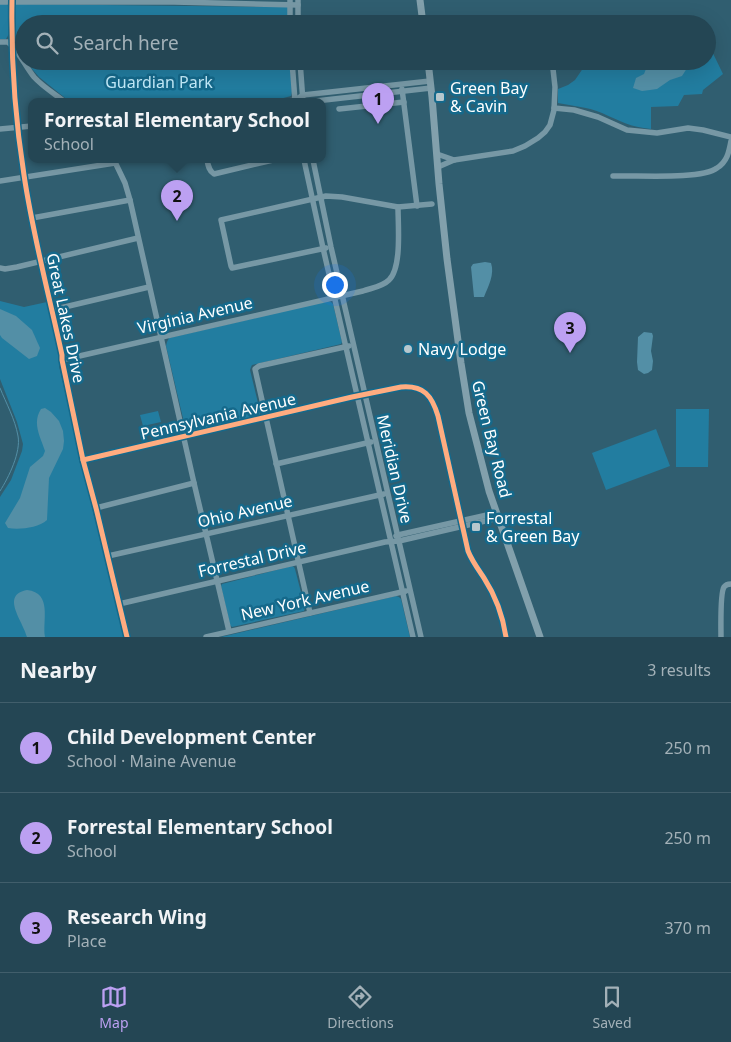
<!DOCTYPE html>
<html lang="en">
<head>
<meta charset="utf-8">
<style>
  :root { --surface:#244654; --page:#30505e; --text:#f1f3f6; --muted:#a3b1b8; --line:#415e6b; --accent:#bca0f2 }
  body { margin:0; font-family:"Noto Sans",sans-serif; background:var(--page); color:var(--text) }
  .you { position:absolute; left:334px; top:284px; width:18px; height:18px; margin:-12px; border:4px solid #fff; border-radius:50%; background:#1a73e8; box-shadow:0 0 0 8px #1a73e833 }
  .badge { display:grid; place-items:center; width:32px; height:32px; border-radius:50%; background:var(--accent); color:#111; font-size:16px; font-weight:700 }
  .pin { position:absolute; translate:-50% -41px; filter:drop-shadow(0 1px 2px #0008) }
  .pin::after { content:''; position:absolute; top:26px; width:18px; height:15px; background:inherit; clip-path:polygon(0 0,100% 0,50% 100%) }
  .popup { position:absolute; left:28px; top:98px; width:298px; height:65px; box-sizing:border-box; display:grid; place-content:center; border-radius:10px; background:var(--surface); filter:drop-shadow(0 1px 4px #0005); font-size:16px; white-space:nowrap; color:var(--muted) }
  .popup b { font-size:19px; color:var(--text) }
  .popup::after { content:''; position:absolute; left:50%; top:100%; margin-left:-10px; border:10px solid transparent; border-top-color:var(--surface) }
  .list { margin:0; padding:0; list-style:none }
  h2 { display:flex; justify-content:space-between; align-items:center; height:65px; margin:0; padding:0 20px; font-size:21px }
  h2 small { font-size:16px; font-weight:400; color:var(--muted) }
  .list li { display:grid; grid-template-columns:32px 1fr auto; gap:15px; align-items:center; box-sizing:border-box; height:90px; padding:0 20px; border-top:1px solid var(--line) }
  .list b { display:block; font-size:19px; white-space:nowrap }
  .list p { margin:0; font-size:16px; white-space:nowrap; color:var(--muted) }
  .list em { font-size:16px; font-style:normal; color:var(--muted) }
  .icon { flex:none; width:28px; height:28px; fill:none; stroke:currentColor; stroke-width:2; stroke-linecap:round; stroke-linejoin:round }
  .map { position:relative; flex:none; width:731px; height:637px; overflow:hidden }
  .search { position:absolute; background:var(--surface); box-shadow:0 5px 20px #0002; left:15px; right:15px; top:15px; height:55px; display:flex; align-items:center; gap:12px; box-sizing:border-box; padding:0 18px; border-radius:28px; color:var(--muted); font-size:19px }
  .sheet { height:335px; background:var(--surface) }
  nav { display:flex; justify-content:space-around; align-items:center; box-sizing:border-box; height:70px; border-top:1px solid var(--line); background:var(--surface); font-size:14px; color:var(--muted) }
  nav a { display:grid; justify-items:center; gap:2px }
  nav .on { color:var(--accent) }
  .map>svg:first-child { display:block }
  .green { fill:#227da0 }
  .water { fill:#538fa6 }
  .lines { fill:none; stroke-linecap:round; stroke-linejoin:round }
  .stream { stroke:#538fa6; stroke-width:1 }
  .minor { stroke:#7798a5; stroke-width:5.5 }
  .major { stroke:#82a0ac; stroke-width:7 }
  .cycleway-casing { stroke:#15698b; stroke-width:8 }
  .cycleway { stroke:#ffac80; stroke-width:5 }
  .poi-dot { fill:#b7c7cd; stroke:#15698b; stroke-width:2 }
  .labels { text-anchor:middle; dominant-baseline:central; stroke-width:5; stroke-linejoin:round; paint-order:stroke }
  .park-label { font-size:16px; fill:#c3ecfb; stroke:#15698b }
  .poi-label { font-size:16px; fill:#fff; stroke:#15698b; text-anchor:start }
  .street-label { font-size:16px; fill:#fff; stroke:#15698b }
</style>
</head>
<body>
<div class="map">
<svg width="731" height="637" viewBox="0 0 731 637">
  <rect width="100%" height="100%" fill="#305e70"/>
  <!-- green -->
  <g class="green">
    <polygon points="0,3 6,3 9,7 9,34 6,39 0,39"/>
    <polygon points="15,4 288,7 289,24 24,24 24,59 14,48 14,6"/>
    <path d="M707,41L723,74L703,90L702,94L684,95L678,106L651,107V129C630,127 620,121 602,113C588,107 573,106 558,103V89L568,85L575,80L588,61H707Z"/>
    <polygon points="25,61 290,61 292,92 291,96 276,100 273,102 70,102 39,77"/>
    <polygon points="0,301 24,307 47,302 59,353 59,366 94,516 98,526 124,637 0,637 0,497 11,480 22,451 23,444 17,422 0,379"/>
    <polygon points="327,301 331,302 333,304 342,342 341,344 252,365 251,367 250,370 260,411 260,415 188,432 186,431 166,346 167,342 169,338"/>
    <polygon points="676,409 709,409 708,467 676,467"/>
    <polygon points="158,411 161,422 143,426 140,415"/>
    <polygon points="656,429 670,466 606,490 592,453"/>
    <polygon points="292,566 294,567 295,569 305,608 304,611 232,627 230,625 221,586 222,584"/>
    <polygon points="396,596 399,597 401,599 410,637 221,637"/>
  </g>
  <!-- water -->
  <g class="water">
    <polygon points="649,61 690,61 691,62 682,76 670,80 657,89 650,90 642,91 633,88 636,78 644,74"/>
    <path d="M485,262L491,263C495,274 488,287 484,297H474L471,267L473,264Z"/>
    <polygon points="0,309 16,316 32,330 40,348 37,356 29,359 2,338 0,335"/>
    <polygon points="644,332 652,333 653,336 651,351 653,361 652,370 648,373 644,374 638,370 637,362 638,337"/>
    <path d="M45,408L51,412L59,421L63,431L64,441L63,449L49,478L47,520C38,528 19,530 8,528L5,523L20,498L30,467L43,456L45,451C40,436 32,423 41,409Z"/>
    <path d="M27,590C53,593 42,621 45,637H27C23,621 0,595 27,590Z"/>
  </g>
  <g class="lines">
    <!-- stream -->
    <path class="stream" d="M0,388C6,403 15,419 18,436C21,452 9,477 0,491"/>
    <!-- minor -->
    <g class="minor">
      <path d="M12,0C11,58 15,118 24,175C33,236 49,295 62,355V360L83,460L96,508L127,637"/>
      <polyline points="290,0 290,24"/>
      <polyline points="298,0 298,24"/>
      <polyline points="0,2 174,2 298,5"/>
      <path d="M0,42H8C19,51 25,66 34,77C43,87 55,94 65,102"/>
      <polyline points="292,61 295,101"/>
      <polyline points="300,61 303,102"/>
      <polyline points="402,89 417,206"/>
      <polyline points="282,102 295,100 303,95 430,81"/>
      <polyline points="307,102 431,88"/>
      <polyline points="554,108 574,110 598,117 627,130 657,133 688,128 703,130 731,137"/>
      <polyline points="339,109 404,102"/>
      <polyline points="0,129 32,126"/>
      <polyline points="437,154 454,160"/>
      <polyline points="114,160 125,183 130,200 194,483 229,631"/>
      <path d="M207,160C208,165 209,171 214,174L273,160"/>
      <polyline points="304,160 323,248 413,637"/>
      <polyline points="313,160 331,247 421,637"/>
      <polyline points="438,167 454,160 513,151 525,146 538,138 545,132 550,125 554,110 555,87 553,69"/>
      <path d="M613,176C636,175 701,180 717,168C727,162 729,152 731,141"/>
      <polyline points="0,181 115,163"/>
      <polyline points="32,218 130,200"/>
      <polyline points="326,248 232,268 231,266 221,220 326,196 342,197 398,207 432,204"/>
      <polyline points="0,268 5,269 17,267 138,238"/>
      <polyline points="52,310 149,287"/>
      <path d="M62,360L363,291C371,288 382,287 389,280C402,268 398,225 398,207"/>
      <path d="M83,460L352,397L401,387C424,385 432,396 438,416L468,551C472,561 478,569 484,578C495,595 503,617 506,637"/>
      <polyline points="276,464 371,442"/>
      <polyline points="96,508 194,483"/>
      <polyline points="396,536 398,535 496,513"/>
      <polyline points="108,556 384,494"/>
      <polyline points="119,604 385,542 399,541 498,518"/>
      <polyline points="310,613 255,369 259,366 349,346"/>
      <polyline points="206,637 406,591"/>
      <path d="M721,637C721,628 720,593 724,587C726,584 728,584 731,584"/>
    </g>
    <!-- major -->
    <g class="major">
      <polyline points="420,0 423,24"/>
      <polyline points="428,61 432,97 439,184 447,259 461,363 469,413 489,491 540,637"/>
    </g>
    <defs>
      <g id="cycleway">
        <path d="M12,0C11,58 15,118 24,175C33,236 49,295 62,355V360L83,460L96,508L127,637"/>
        <path d="M83,460L352,397L401,387C424,385 432,396 438,416L468,551C472,561 478,569 484,578C495,595 503,617 506,637"/>
      </g>
    </defs>
    <!-- cycleway casing -->
    <use href="#cycleway" class="cycleway-casing"/>
    <!-- cycleway -->
    <use href="#cycleway" class="cycleway"/>
  </g>
  <!-- markers -->
  <g class="poi-dot">
    <rect x="435" y="92" width="10" height="10" rx="2.5"/>
    <circle cx="408" cy="349" r="5"/>
    <rect x="471" y="522" width="10" height="10" rx="2.5"/>
  </g>
  <g class="labels">
    <!-- park labels -->
    <g class="park-label">
      <text x="159" y="82">Guardian Park</text>
    </g>
    <!-- poi labels -->
    <g class="poi-label">
      <text x="450" y="88">Green Bay<tspan x="450" dy="18">&amp; Cavin</tspan></text>
      <text x="418" y="349">Navy Lodge</text>
      <text x="486" y="518">Forrestal<tspan x="486" dy="18">&amp; Green Bay</tspan></text>
    </g>
    <!-- street labels -->
    <g class="street-label">
      <text transform="translate(195 315) rotate(-13)">Virginia Avenue</text>
      <text transform="translate(66 318) rotate(78)">Great Lakes Drive</text>
      <text transform="translate(218 416) rotate(-13)">Pennsylvania Avenue</text>
      <text transform="translate(492 439) rotate(76)">Green Bay Road</text>
      <text transform="translate(395 469) rotate(77)">Meridian Drive</text>
      <text transform="translate(245 511) rotate(-13)">Ohio Avenue</text>
      <text transform="translate(252 559) rotate(-13)">Forrestal Drive</text>
      <text transform="translate(305 600) rotate(-13)">New York Avenue</text>
    </g>
  </g>
</svg>
<div class="you"></div>
<div class="pin badge" style="left:378px;top:124px">1</div>
<div class="pin badge" style="left:177px;top:221px">2</div>
<div class="popup"><b>Forrestal Elementary School</b>School</div>
<div class="pin badge" style="left:570px;top:353px">3</div>
<div class="search"><svg class="icon" aria-label="search" viewBox="0 0 24 24"><circle cx="10" cy="10" r="6"/><path d="M15 15l6 6"/></svg>Search here</div>
</div>
<section class="sheet">
<h2>Nearby<small>3 results</small></h2>
<ul class="list">
<li><span class="badge">1</span><div><b>Child Development Center</b><p>School · Maine Avenue</p></div><em>250 m</em></li>
<li><span class="badge">2</span><div><b>Forrestal Elementary School</b><p>School</p></div><em>250 m</em></li>
<li><span class="badge">3</span><div><b>Research Wing</b><p>Place</p></div><em>370 m</em></li>
</ul>
</section>
<nav>
<a class="on"><svg class="icon" aria-label="map" viewBox="0 0 24 24"><path d="M3 6l6-2 6 2 6-2v14l-6 2-6-2-6 2zM9 4v14M15 6v14"/></svg>Map</a>
<a><svg class="icon" aria-label="directions" viewBox="0 0 24 24"><path d="M12 3l9 9-9 9-9-9zM9 14v-3h6M13 9l2 2-2 2"/></svg>Directions</a>
<a><svg class="icon" aria-label="saved" viewBox="0 0 24 24"><path d="M7 4h10v16l-5-4-5 4z"/></svg>Saved</a>
</nav>
</body>
</html>
